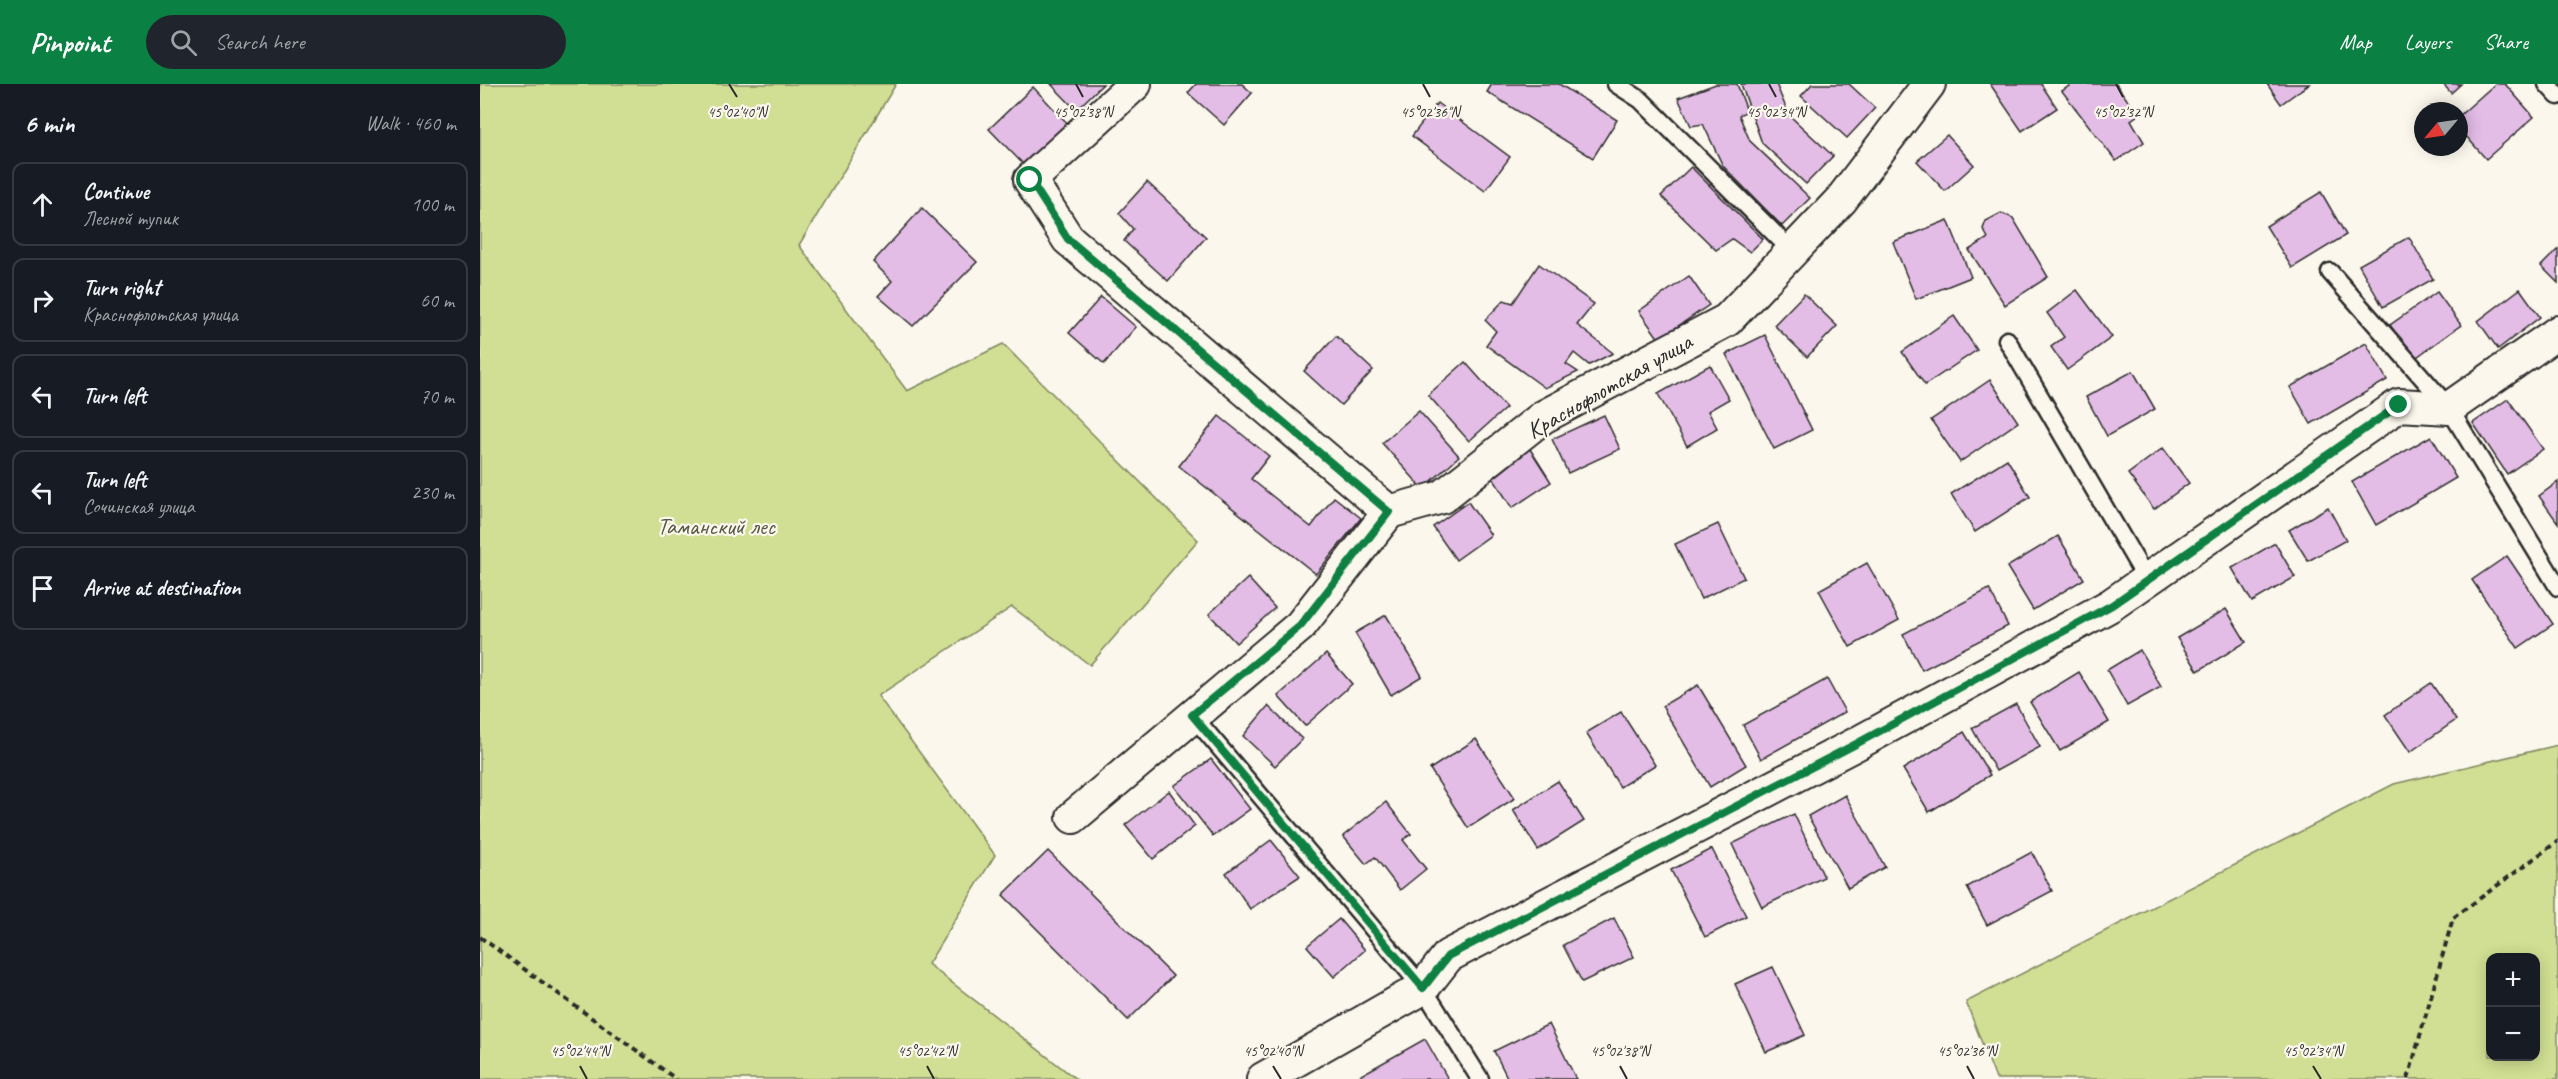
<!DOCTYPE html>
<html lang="en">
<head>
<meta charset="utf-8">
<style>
  :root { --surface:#171b24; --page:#20242c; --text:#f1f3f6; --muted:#9ea1a6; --line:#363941; --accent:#0b8043 }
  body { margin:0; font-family:Caveat,sans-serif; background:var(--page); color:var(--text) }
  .controls { position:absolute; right:18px; bottom:18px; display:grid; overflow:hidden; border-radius:12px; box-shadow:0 3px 15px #0003 }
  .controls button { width:54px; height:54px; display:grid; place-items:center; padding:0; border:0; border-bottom:2px solid var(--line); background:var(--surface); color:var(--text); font:30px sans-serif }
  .compass { position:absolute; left:1934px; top:18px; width:54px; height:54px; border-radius:50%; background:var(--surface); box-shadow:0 3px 15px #0003; rotate:241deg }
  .stop { position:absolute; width:18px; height:18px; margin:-14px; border:4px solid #0b8043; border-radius:50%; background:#fff }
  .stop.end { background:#0b8043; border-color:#fff; box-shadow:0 2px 6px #0008 }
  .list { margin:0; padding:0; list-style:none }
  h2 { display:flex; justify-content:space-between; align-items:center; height:78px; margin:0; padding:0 24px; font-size:26px }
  h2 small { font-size:20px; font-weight:400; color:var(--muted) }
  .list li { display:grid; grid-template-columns:39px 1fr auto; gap:18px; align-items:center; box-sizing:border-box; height:84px; margin:0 12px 12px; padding:0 12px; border:2px solid var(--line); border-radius:12px }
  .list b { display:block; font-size:22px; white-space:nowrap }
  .list p { margin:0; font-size:20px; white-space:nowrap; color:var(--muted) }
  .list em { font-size:20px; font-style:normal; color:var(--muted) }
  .icon { flex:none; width:33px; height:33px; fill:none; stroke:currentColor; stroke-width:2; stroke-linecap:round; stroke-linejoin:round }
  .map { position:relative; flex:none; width:2078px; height:995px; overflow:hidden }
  header { display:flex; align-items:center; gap:36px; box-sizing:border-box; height:84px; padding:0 30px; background:var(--accent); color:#fff }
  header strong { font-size:28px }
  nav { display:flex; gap:33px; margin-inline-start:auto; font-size:21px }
  .search { width:420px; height:54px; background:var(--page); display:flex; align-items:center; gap:15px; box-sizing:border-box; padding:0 21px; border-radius:33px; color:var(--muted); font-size:22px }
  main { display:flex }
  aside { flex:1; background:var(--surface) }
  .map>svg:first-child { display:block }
  .green { fill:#d0df93; stroke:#7e855f; stroke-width:1.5; fill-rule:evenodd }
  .building { fill:#e4bde7; stroke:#2b2b2b; stroke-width:1.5 }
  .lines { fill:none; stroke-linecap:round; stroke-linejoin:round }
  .service-casing { stroke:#2b2b2b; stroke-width:21 }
  .minor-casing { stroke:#2b2b2b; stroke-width:36 }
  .path { stroke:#2b2b2b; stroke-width:4; stroke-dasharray:6 4.5; stroke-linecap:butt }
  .service { stroke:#fbf7ec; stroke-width:16 }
  .minor { stroke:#fbf7ec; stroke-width:32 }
  .route { stroke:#0b8043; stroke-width:8 }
  .ticks { fill:none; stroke:#2b2b2b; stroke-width:2 }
  .labels { text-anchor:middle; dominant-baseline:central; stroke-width:4.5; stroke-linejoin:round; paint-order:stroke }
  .street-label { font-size:24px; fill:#2b2b2b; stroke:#fbf7ec }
  .park-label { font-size:24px; fill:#545845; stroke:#fbf7ec }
  .ticks-label { font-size:15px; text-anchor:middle; fill:#2b2b2b; stroke:#fbf7ec; stroke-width:4.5; stroke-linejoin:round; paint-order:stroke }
</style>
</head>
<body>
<header>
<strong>Pinpoint</strong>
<div class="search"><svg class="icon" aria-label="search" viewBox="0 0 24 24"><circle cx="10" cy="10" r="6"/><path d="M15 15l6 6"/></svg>Search here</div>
<nav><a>Map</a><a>Layers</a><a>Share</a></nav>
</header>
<main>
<aside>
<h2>6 min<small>Walk · 460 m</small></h2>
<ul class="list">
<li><svg class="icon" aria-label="ahead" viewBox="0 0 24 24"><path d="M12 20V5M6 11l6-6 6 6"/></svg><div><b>Continue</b><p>Лесной тупик</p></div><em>100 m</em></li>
<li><svg class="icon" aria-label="right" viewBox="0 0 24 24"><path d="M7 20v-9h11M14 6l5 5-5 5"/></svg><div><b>Turn right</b><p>Краснофлотская улица</p></div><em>60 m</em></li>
<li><svg class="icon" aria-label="left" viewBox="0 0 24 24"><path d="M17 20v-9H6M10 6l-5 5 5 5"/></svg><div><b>Turn left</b></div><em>70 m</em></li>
<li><svg class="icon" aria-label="left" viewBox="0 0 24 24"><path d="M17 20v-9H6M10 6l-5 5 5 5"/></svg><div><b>Turn left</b><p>Сочинская улица</p></div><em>230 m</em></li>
<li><svg class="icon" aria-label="arrive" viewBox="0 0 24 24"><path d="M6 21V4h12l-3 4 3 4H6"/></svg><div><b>Arrive at destination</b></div></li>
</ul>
</aside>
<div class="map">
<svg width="2078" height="995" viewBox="0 0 2078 995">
  <rect width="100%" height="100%" fill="#fbf7ec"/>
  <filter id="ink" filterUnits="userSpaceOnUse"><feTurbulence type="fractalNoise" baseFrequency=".0167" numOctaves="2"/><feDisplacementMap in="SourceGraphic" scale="12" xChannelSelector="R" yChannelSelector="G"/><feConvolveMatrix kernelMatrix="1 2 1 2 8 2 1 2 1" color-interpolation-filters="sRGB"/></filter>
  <g filter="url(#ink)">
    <!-- green -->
    <g class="green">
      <polygon points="0,0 416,0 319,161 427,307 523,260 718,456 610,581 532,523 398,612 515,771 448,880 596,995 0,995"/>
      <path d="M2078,661V995H1516L1486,918L1914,700ZM2010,874H2056V972H2010Z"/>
    </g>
    <!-- building -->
    <g class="building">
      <polygon points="571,0 623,0 596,26"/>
      <polygon points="716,0 762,0 772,9 744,41 708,9"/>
      <polygon points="1012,0 1079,0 1137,36 1113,74 1007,8"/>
      <polygon points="1236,0 1257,0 1267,27 1259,31 1270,57 1330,114 1302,142 1243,82 1223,40 1211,42 1198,14"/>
      <polygon points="1261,0 1296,0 1309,31 1353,72 1326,100 1282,59"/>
      <polygon points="1332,0 1369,0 1395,24 1367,54 1321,12"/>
      <polygon points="1510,0 1561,0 1577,24 1542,47"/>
      <polygon points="1592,0 1636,0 1658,31 1651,36 1664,58 1636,77 1582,7"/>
      <polygon points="1787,0 1829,0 1801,20"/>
      <polygon points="1963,0 1981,0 1971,9"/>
      <polygon points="2015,0 2025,0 2054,33 2006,75 1979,44 1979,32"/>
      <polygon points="553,3 588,40 545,82 509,45"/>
      <polygon points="957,19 1030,73 1005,107 932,52"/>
      <polygon points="1467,51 1494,81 1465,107 1437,77"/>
      <polygon points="1211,83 1283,155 1270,168 1252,155 1236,166 1181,112"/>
      <polygon points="667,98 726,153 688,197 644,157 653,145 639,129"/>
      <polygon points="1841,108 1866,151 1812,184 1786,142"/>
      <polygon points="442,124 497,178 433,242 398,212 412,197 393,178"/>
      <polygon points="1521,129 1533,134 1568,193 1525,221 1489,166 1508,154 1503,145 1506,137"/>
      <polygon points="1468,136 1491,193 1436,215 1413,158"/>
      <polygon points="1929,153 1953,195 1903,223 1879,181"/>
      <polygon points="2078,165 2078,199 2061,182"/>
      <polygon points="1059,180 1114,220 1097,241 1133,269 1109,281 1094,269 1086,280 1098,288 1065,304 1006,261 1016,247 1005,236 1024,216 1033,219"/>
      <polygon points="1209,192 1229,221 1179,255 1159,227"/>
      <polygon points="2040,205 2060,233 2018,265 1998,237"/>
      <polygon points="1597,206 1632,253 1587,286 1571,263 1584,253 1567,229"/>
      <polygon points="1957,208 1981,241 1934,275 1910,241"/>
      <polygon points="1324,210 1357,242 1327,273 1294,241"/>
      <polygon points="621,213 656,243 624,280 589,249"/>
      <polygon points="1474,232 1497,266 1445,301 1422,268"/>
      <polygon points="1285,251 1332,346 1294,365 1246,270"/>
      <polygon points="856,252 893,286 861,321 824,287"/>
      <polygon points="1886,259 1907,296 1831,340 1810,303"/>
      <polygon points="985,278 1026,324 989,357 948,311"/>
      <polygon points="1230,281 1249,315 1228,327 1237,344 1207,362 1178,310"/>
      <polygon points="1653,287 1675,325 1627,352 1606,313"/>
      <polygon points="1510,296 1538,338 1480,378 1451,336"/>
      <polygon points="2028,315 2063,365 2027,390 1993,339"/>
      <polygon points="939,327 979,372 943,405 902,359"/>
      <polygon points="1124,331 1140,365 1088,389 1072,355"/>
      <polygon points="739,332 789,372 771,395 831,443 854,413 881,434 836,490 699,382"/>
      <polygon points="1951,352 1976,394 1896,441 1872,398"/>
      <polygon points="1683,364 1709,399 1674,425 1648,390"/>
      <polygon points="1050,365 1071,398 1032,424 1011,391"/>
      <polygon points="1527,375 1550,413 1495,448 1471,410"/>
      <polygon points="2078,398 2078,439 2059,412"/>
      <polygon points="988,418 1011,451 976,476 953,443"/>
      <polygon points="1848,423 1866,456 1828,477 1809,446"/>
      <polygon points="1238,440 1264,494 1221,515 1195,460"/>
      <polygon points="1578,452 1604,495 1553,526 1527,483"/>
      <polygon points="1795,459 1815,493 1772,518 1752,484"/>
      <polygon points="2027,472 2073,540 2038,564 1992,496"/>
      <polygon points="1387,479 1419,536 1370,563 1339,506"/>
      <polygon points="768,494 795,524 756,559 729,530"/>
      <polygon points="1509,505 1528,542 1442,586 1423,550"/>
      <polygon points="1746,525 1766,558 1718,587 1697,554"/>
      <polygon points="906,531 942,592 911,611 875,549"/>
      <polygon points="1660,566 1681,603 1647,622 1627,586"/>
      <polygon points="846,570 872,600 825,642 798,612"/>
      <polygon points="1599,588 1629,638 1580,667 1550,618"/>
      <polygon points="1347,595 1365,628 1281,675 1263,641"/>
      <polygon points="1951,599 1976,636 1930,668 1905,631"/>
      <polygon points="1218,601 1266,681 1230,703 1182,622"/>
      <polygon points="1536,620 1560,663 1516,687 1492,644"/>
      <polygon points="788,622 822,655 795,682 763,652"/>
      <polygon points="1141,628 1175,681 1140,703 1106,649"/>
      <polygon points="1484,648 1510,691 1449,728 1423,685"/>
      <polygon points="996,655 1035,714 988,744 950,685"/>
      <polygon points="731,675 770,725 733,752 694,702"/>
      <polygon points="1078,697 1104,737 1058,766 1033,726"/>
      <polygon points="689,707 715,742 673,775 645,741"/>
      <polygon points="1365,711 1405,783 1368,804 1328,732"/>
      <polygon points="906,718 931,750 923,756 946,785 920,806 895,773 886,780 863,752"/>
      <polygon points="1314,730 1344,793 1282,823 1252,760"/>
      <polygon points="791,756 820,792 770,825 746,789"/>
      <polygon points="1232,765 1266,832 1225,853 1191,786"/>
      <polygon points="568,767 693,892 648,936 523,811"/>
      <polygon points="1552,768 1572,807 1507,841 1487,803"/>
      <polygon points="1134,834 1154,873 1102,898 1083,861"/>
      <polygon points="859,835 885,866 854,893 827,862"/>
      <polygon points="1293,883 1325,951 1286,968 1255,900"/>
      <polygon points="1069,940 1096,995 1028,995 1014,967"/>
      <polygon points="945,955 968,995 874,995"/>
    </g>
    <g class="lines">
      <defs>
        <g id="service">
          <polyline points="1136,0 1161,16 1312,167"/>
          <polyline points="2067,0 2078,12"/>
          <polyline points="1850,188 1969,324 2078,503"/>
          <polyline points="1527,256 1667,496"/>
          <polyline points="712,631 943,904 1000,995"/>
        </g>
        <g id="minor">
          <polyline points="655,0 550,96 588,155 909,428"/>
          <polyline points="593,733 820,542 909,428 962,413 1063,333 1247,236 1361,116 1449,0"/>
          <polyline points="783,995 943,904 968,872 1376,660 1631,521 1919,321 1969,324 2078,248"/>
        </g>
      </defs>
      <!-- service casing -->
      <use href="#service" class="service-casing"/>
      <!-- minor casing -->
      <use href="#minor" class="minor-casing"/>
      <!-- path -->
      <g class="path">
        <polyline points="0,853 196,995"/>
        <polyline points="1928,995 1973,834 2078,757"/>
      </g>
      <!-- service -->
      <use href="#service" class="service"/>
      <!-- minor -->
      <use href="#minor" class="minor"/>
    </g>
  </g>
  <g class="lines" filter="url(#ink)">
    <!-- route -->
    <polyline class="route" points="550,96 588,155 909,428 820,542 712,631 943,904 968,872 1376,660 1632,521 1919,321"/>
  </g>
  <!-- ticks -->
  <path class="ticks" d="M249,0L257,13M596,0L603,13M943,0L950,13M1289,0L1296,13M1636,0L1643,13M100,982L107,995M447,982L454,995M793,982L801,995M1140,982L1147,995M1487,982L1494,995M1833,982L1841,995"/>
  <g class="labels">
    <!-- street labels -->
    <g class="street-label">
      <text transform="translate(1129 302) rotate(-30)">Краснофлотская улица</text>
    </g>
    <!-- park labels -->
    <g class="park-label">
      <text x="236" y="442">Таманский лес</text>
    </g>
  </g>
  <g class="ticks-label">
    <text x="257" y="33">45°02'40"N</text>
    <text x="603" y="33">45°02'38"N</text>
    <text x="950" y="33">45°02'36"N</text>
    <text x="1296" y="33">45°02'34"N</text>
    <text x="1643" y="33">45°02'32"N</text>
    <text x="100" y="972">45°02'44"N</text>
    <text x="447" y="972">45°02'42"N</text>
    <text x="793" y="972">45°02'40"N</text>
    <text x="1140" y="972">45°02'38"N</text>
    <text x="1487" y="972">45°02'36"N</text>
    <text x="1833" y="972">45°02'34"N</text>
  </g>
</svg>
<div class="controls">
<button>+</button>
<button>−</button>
</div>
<svg class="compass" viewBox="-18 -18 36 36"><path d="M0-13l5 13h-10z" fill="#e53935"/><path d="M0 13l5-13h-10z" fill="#9ea1a6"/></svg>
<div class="stop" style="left:550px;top:96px"></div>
<div class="stop end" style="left:1919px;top:321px"></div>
</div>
</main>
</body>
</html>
